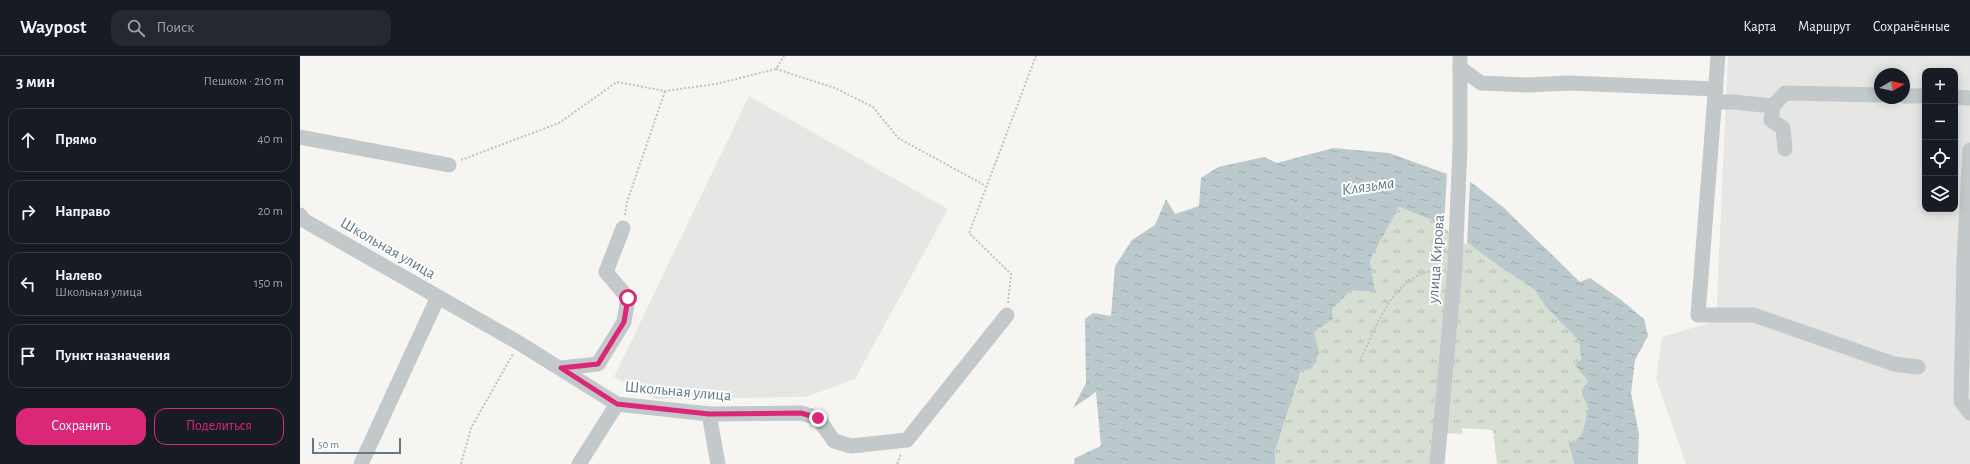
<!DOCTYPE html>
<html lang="ru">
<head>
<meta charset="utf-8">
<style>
  :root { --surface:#171b24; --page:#242831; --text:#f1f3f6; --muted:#9ea1a6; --line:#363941; --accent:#db2777 }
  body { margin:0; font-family:"Alegreya Sans",sans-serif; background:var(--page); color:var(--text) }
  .controls { position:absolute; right:12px; top:12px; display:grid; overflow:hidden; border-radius:8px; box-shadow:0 2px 10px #0003 }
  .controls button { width:36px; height:36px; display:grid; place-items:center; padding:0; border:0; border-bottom:1px solid var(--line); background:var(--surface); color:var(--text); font:20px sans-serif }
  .compass { position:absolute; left:1574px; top:12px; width:36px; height:36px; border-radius:50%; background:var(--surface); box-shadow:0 2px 10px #0003; rotate:81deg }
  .scale { position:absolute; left:12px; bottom:10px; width:89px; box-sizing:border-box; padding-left:4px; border:2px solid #627885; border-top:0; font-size:11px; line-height:14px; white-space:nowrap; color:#627885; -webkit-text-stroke:3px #fff; paint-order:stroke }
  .stop { position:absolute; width:12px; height:12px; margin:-9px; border:3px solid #db2777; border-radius:50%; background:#fff }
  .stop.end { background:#db2777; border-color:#fff; box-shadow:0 1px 4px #0008 }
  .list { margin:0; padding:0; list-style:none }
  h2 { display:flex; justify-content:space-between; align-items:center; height:52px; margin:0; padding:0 16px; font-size:17px }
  h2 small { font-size:13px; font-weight:400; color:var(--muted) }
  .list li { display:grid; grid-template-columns:26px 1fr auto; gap:12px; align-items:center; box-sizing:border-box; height:64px; margin:0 8px 8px; padding:0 8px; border:1px solid var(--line); border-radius:12px }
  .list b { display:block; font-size:15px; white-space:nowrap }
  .list p { margin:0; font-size:13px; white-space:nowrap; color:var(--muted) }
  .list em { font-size:13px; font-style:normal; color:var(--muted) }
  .actions { display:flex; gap:8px; padding:12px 16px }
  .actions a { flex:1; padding:9px 0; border:1px solid var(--accent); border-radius:12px; text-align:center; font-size:14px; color:var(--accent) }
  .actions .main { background:var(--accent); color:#fff }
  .icon { flex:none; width:22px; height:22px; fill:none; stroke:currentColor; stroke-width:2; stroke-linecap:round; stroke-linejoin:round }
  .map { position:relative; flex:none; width:1670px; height:408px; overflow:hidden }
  header { display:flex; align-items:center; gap:24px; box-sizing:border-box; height:56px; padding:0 20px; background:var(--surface); border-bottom:1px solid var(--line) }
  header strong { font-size:19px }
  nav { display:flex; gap:22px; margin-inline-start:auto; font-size:14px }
  .search { width:280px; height:36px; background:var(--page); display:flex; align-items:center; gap:10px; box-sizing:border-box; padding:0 14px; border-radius:12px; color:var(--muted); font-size:15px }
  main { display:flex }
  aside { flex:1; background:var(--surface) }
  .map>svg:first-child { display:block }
  .built { fill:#e6e7e5; fill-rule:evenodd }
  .grass { fill:url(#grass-tufts) }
  .water { fill:url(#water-ripples) }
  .pier { fill:#f6f5f1 }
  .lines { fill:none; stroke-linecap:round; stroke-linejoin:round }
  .path { stroke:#bec1c3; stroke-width:2; stroke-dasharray:2 2; stroke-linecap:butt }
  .minor { stroke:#c3c8ca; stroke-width:15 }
  .route { stroke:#db2777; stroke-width:5 }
  .labels { text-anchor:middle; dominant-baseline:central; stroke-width:4; stroke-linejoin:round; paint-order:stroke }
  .street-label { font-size:16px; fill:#627885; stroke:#fff }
  .water-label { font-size:17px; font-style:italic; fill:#5e7b82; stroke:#fff }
</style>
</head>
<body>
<header>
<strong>Waypost</strong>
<div class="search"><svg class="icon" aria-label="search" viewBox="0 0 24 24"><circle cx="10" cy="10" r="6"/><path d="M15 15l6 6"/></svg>Поиск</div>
<nav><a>Карта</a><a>Маршрут</a><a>Сохранённые</a></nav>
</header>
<main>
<aside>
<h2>3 мин<small>Пешком · 210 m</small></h2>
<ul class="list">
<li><svg class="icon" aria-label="ahead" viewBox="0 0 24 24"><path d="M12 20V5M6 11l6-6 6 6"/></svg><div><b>Прямо</b></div><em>40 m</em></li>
<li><svg class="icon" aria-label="right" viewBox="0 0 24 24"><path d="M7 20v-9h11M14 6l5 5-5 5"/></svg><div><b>Направо</b></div><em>20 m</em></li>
<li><svg class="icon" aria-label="left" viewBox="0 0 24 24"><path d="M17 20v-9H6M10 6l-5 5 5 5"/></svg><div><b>Налево</b><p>Школьная улица</p></div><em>150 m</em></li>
<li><svg class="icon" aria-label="arrive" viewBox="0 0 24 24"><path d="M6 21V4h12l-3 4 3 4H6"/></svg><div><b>Пункт назначения</b></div></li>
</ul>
<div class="actions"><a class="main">Сохранить</a><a>Поделиться</a></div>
</aside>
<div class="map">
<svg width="1670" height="408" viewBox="0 0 1670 408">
  <defs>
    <pattern id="grass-tufts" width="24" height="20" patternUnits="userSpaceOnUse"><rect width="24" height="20" fill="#d7ded2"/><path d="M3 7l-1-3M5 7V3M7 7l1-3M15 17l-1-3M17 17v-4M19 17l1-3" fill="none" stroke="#b2b9b0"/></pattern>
    <pattern id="water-ripples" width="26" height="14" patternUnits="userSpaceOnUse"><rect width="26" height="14" fill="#bbc9cd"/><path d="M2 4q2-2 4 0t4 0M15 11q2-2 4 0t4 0" fill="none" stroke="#9ba8ac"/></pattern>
  </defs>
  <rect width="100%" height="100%" fill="#f6f5f1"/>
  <!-- built -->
  <g class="built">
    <path d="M1428,0H1670V408H1386L1356,323L1362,281L1416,265ZM1625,15H1655V153H1625ZM1580,18H1604V42H1580Z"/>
    <polygon points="449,40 648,153 555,323 506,341 356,343 314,321"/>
  </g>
  <!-- grass -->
  <polygon class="grass" points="1099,151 1142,168 1200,211 1234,233 1246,251 1279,285 1281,304 1288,325 1281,335 1288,352 1283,375 1275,387 1268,385 1274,408 1197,408 1193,374 1162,372 1162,378 1145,377 1144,408 975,408 975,395 1014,276 1033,263 1032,253 1052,234 1075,236 1070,204"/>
  <!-- water -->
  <polygon class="water" points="1033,92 1089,97 1172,127 1203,151 1280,226 1290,222 1320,243 1344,263 1348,280 1335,304 1331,337 1339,378 1338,408 1274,408 1268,384 1275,387 1283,375 1288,352 1281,335 1288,325 1275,309 1281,304 1279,285 1246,251 1234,233 1200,211 1142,168 1099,151 1070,204 1075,236 1052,234 1032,253 1033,263 1014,276 1019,296 1012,312 1001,315 975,395 975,408 774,408 775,402 801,390 796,336 773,352 786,327 785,263 793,257 811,260 815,210 832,184 855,169 866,143 875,158 899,150 901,122 918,111 964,101 977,107"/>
  <!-- pier -->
  <polygon class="pier" points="1147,116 1170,124 1167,189 1144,172"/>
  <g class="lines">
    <!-- path -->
    <g class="path">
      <polyline points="476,13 535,32 573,51 598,82 686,130"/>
      <polyline points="161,104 259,67 317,26 365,35 416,28 476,13 484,0"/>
      <polyline points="325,159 327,146 365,35"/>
      <polyline points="708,247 711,218 669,177 736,0"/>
      <path d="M1061,302C1079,266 1095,214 1142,214"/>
      <polyline points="161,408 171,372 213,298"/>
      <polyline points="597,408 601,398"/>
    </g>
    <!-- minor -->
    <g class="minor">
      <polyline points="1418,0 1398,259 1454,259 1594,308 1618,311"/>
      <polyline points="1160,12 1181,27 1227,29 1269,27 1416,33"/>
      <polyline points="1604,40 1625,40"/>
      <polyline points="1655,41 1670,42"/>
      <polyline points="1415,46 1433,46 1473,50"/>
      <polyline points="0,81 149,109"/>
      <polyline points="1485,93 1483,72 1471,64 1473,50 1485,37 1580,39"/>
      <polyline points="1670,94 1664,206 1670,206"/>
      <polyline points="0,159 5,165 219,287 317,348 409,358 501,357 518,362 534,385 551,390 607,384 707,259"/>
      <polyline points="1664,206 1661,345 1670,357"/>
      <polyline points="261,312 298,308 324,266 328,242 306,216 323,172"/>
      <polyline points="409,358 418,408"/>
      <polyline points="61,408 138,241"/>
      <polyline points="279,408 317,348"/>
      <polyline points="1137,408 1155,211 1160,92 1160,0"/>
    </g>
  </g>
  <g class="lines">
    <!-- route -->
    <polyline class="route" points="328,242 324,266 298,308 261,312 317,348 409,358 501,357 518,362"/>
  </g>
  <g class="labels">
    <!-- street labels -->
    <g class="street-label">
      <text transform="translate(88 192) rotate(30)">Школьная улица</text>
      <text transform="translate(1136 203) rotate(-86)">улица Кирова</text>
      <text transform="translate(378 335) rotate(5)">Школьная улица</text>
    </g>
    <!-- water labels -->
    <g class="water-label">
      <text transform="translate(1068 130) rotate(-8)">Клязьма</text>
    </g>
  </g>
</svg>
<div class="controls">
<button>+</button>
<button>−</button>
<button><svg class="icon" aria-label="locate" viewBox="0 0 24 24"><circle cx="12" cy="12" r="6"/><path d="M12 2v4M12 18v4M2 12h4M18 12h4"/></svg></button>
<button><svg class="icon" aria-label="layers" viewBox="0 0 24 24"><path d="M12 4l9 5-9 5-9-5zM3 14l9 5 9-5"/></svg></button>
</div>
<svg class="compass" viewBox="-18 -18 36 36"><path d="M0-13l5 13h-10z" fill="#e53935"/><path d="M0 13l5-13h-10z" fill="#9ea1a6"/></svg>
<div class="scale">50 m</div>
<div class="stop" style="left:328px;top:242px"></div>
<div class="stop end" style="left:518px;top:362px"></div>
</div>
</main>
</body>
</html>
